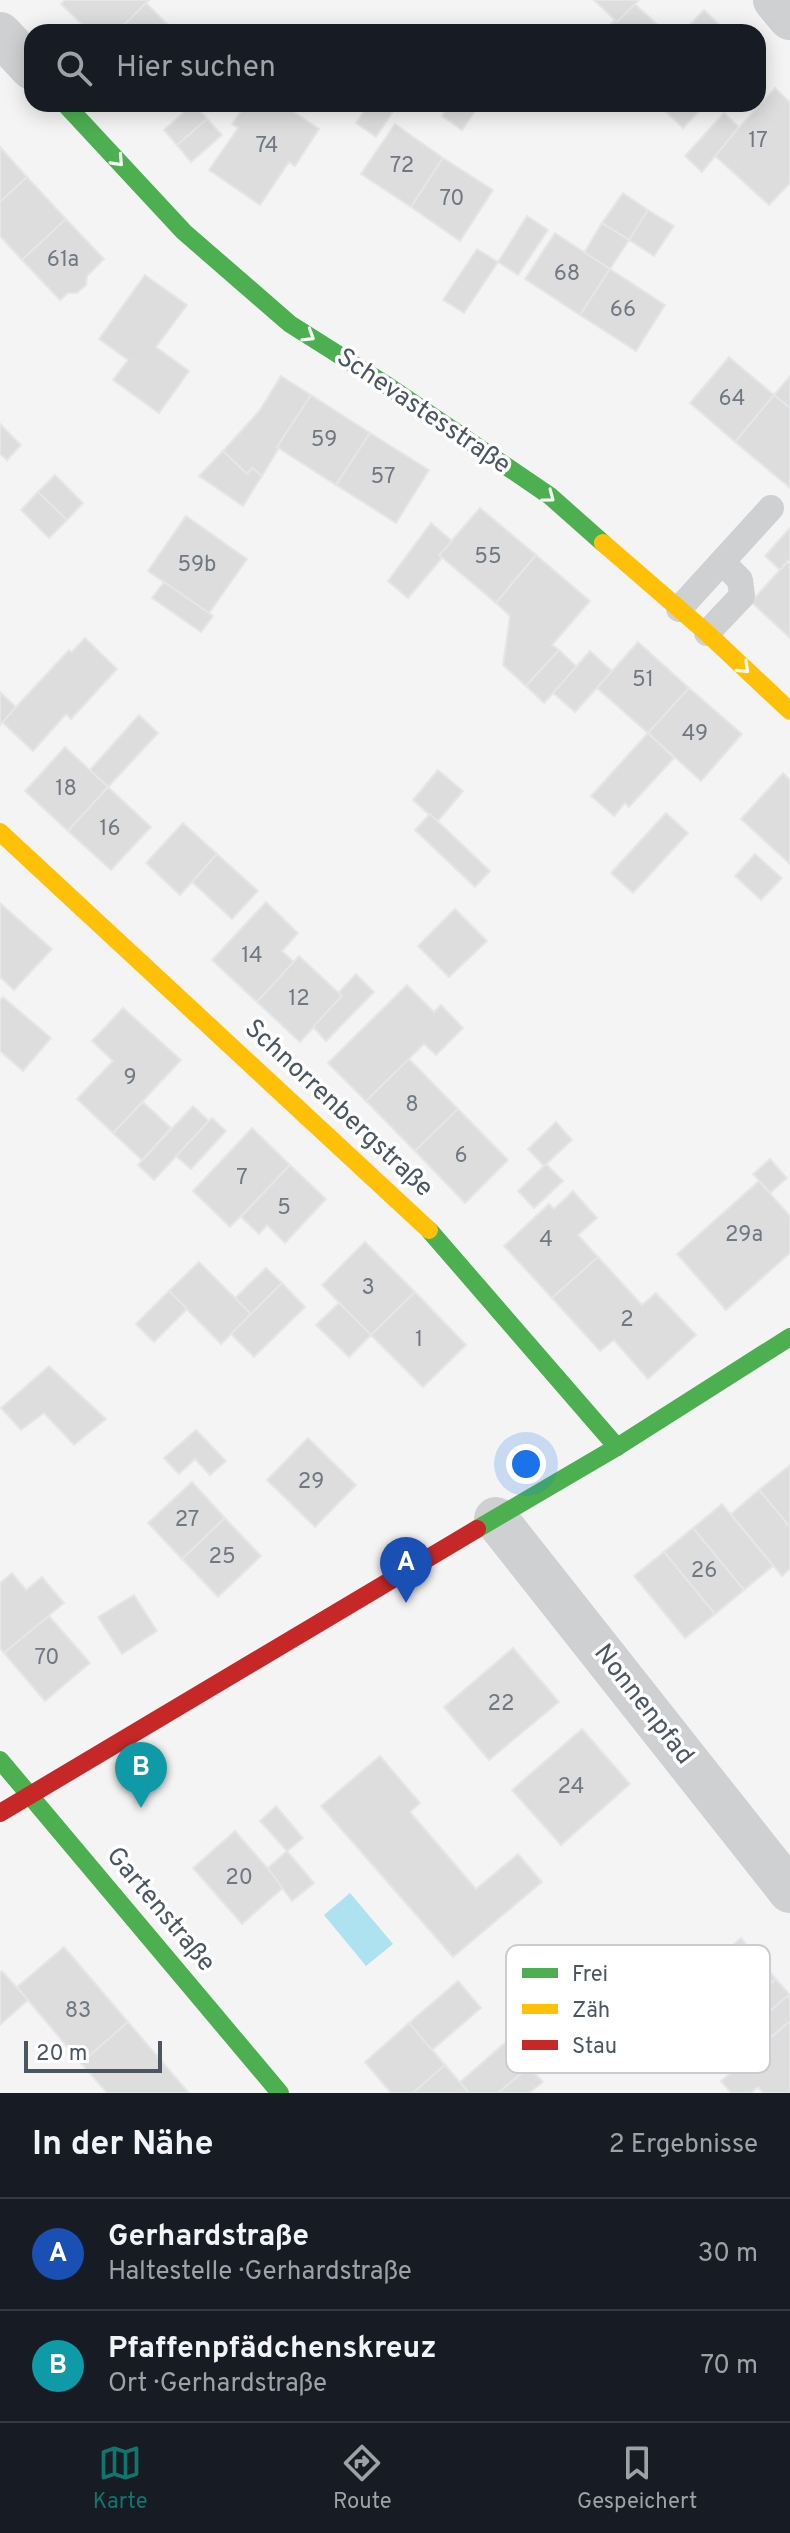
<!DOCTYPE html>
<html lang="de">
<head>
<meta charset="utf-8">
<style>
  :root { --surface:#171b24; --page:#242831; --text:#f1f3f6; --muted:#9ea1a6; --line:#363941; --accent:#0f766e }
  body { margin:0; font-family:Overpass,sans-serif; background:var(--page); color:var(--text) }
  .scale { position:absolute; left:24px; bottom:20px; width:138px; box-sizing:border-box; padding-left:8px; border:4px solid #4a5661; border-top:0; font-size:22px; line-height:28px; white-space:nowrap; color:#4a5661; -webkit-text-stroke:6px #fff; paint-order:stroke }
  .you { position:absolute; left:526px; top:1464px; width:28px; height:28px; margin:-20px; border:6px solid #fff; border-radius:50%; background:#1a73e8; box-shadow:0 0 0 12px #1a73e833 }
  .badge { display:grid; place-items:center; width:52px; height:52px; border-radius:50%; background:var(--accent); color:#fff; font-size:26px; font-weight:700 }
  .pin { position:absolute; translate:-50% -66px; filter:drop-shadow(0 2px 4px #0008) }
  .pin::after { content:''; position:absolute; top:42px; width:28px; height:24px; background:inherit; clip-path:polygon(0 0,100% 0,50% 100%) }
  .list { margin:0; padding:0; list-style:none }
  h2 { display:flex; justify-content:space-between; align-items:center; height:104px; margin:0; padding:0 32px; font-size:34px }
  h2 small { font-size:26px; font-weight:400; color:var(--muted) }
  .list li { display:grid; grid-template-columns:52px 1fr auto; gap:24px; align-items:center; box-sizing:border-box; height:112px; padding:0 32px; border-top:2px solid var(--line) }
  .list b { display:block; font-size:30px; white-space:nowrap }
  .list p { margin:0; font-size:26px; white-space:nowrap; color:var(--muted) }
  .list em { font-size:26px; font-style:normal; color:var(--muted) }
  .icon { flex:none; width:44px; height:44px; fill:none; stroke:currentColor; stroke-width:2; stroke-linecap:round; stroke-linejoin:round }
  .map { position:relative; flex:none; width:790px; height:2093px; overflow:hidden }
  .search { position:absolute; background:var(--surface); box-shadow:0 4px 20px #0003; left:24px; right:24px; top:24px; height:88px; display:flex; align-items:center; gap:20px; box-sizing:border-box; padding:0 28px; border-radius:24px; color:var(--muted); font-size:30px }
  .sheet { height:328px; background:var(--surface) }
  nav { display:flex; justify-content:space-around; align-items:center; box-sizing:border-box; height:112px; border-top:2px solid var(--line); background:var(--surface); font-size:22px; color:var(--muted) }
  nav a { display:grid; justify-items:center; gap:4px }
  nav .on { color:var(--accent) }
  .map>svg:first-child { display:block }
  .water { fill:#aee2f0 }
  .building { fill:#ddddde; stroke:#e5e6e7; stroke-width:2 }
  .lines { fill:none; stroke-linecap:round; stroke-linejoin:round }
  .lane { stroke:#ced0d2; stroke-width:26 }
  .street { stroke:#ced0d2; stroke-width:44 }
  .fast { stroke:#4caf50; stroke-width:18 }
  .slow { stroke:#ffc107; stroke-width:18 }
  .jam { stroke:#c62828; stroke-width:18 }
  .oneway { stroke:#f6fbf6 }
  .labels { text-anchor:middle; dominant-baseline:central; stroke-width:7; stroke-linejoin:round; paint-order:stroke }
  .number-label { font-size:22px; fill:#707881 }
  .street-label { font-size:26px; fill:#4a5661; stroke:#fff }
  .key { fill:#fff; stroke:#c9ccd0; stroke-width:2 }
  .key-label { font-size:22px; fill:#4a5661 }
</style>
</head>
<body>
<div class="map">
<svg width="790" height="2093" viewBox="0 0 790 2093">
  <rect width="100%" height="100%" fill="#f4f4f4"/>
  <!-- water -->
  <polygon class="water" points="350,1893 393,1944 366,1966 324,1915"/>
  <!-- building -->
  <g class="building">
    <polygon points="65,0 149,0 117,32 90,32 61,4"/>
    <polygon points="594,0 639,0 617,22"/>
    <polygon points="146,3 175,32 117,32"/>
    <polygon points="635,4 661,28 657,32 604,31 615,20 617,22"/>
    <polygon points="704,10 727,32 683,32"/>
    <polygon points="775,88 790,102 790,183 769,205 714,155"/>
    <polygon points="193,104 207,119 177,145 164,130"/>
    <polygon points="246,104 282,104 319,129 295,166 289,162 260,205 209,170 238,128 232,124"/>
    <polygon points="369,104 398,104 376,137 356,123"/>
    <polygon points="451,104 480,104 462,130 442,116"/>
    <polygon points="658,104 706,104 683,128"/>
    <polygon points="724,113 739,127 702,172 685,156"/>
    <polygon points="207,119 222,135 191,162 177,145"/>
    <polygon points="395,124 443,158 411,207 361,174"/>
    <polygon points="0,147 27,177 0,202"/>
    <polygon points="443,158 493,190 460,241 411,207"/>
    <polygon points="27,177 66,219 22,260 0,236 0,202"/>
    <polygon points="623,193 648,210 629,240 602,223"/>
    <polygon points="648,210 674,226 654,256 629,240"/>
    <polygon points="527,216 548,230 518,275 498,262"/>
    <polygon points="66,219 104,259 87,276 86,285 77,293 68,293 60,300 22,260"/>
    <polygon points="602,223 629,240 610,269 584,253"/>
    <polygon points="555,233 610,269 580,315 525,279"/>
    <polygon points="477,249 498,262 464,313 443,300"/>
    <polygon points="610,269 665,305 636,351 580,315"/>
    <polygon points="145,275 187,305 156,347 189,371 159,413 113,380 128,360 99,339"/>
    <polygon points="729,357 774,395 735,442 690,403"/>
    <polygon points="281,376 311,395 262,476 252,468 247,474 223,451 260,410"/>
    <polygon points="790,376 790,408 774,395"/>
    <polygon points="311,395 370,433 336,485 277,447"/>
    <polygon points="774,395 790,408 790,488 735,442"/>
    <polygon points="0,424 21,445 7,460 0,454"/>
    <polygon points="370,433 429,470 396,523 336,485"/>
    <polygon points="223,451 247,474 252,468 262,476 243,506 199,476"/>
    <polygon points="55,475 83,503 67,520 38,492"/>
    <polygon points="38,492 67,520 49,538 21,510"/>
    <polygon points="480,508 536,555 496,603 439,555"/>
    <polygon points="186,516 247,559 209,613 148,571"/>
    <polygon points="431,523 452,541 439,555 442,558 408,598 388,581"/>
    <polygon points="790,528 790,559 780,570 765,556"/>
    <polygon points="536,555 590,601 552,645 559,650 526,686 503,665 510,616 496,603"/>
    <polygon points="787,562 790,564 790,638 751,602"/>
    <polygon points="164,582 213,616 201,632 152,598"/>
    <polygon points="85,638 117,669 71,719 66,714 33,751 2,722 69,650 72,652"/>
    <polygon points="638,642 689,688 648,733 597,688"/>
    <polygon points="559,650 577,667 544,703 526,686"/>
    <polygon points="590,651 612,671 575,712 553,693"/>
    <polygon points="689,688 742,734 701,781 648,733"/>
    <polygon points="0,692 16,707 0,725"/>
    <polygon points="139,715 158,733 108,787 90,770"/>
    <polygon points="648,733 674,758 629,807 625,803 614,816 591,796"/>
    <polygon points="65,747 108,787 68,831 25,791"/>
    <polygon points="438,770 463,791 437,822 413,800"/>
    <polygon points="783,773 790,780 790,864 741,819"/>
    <polygon points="108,787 151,827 111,870 68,831"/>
    <polygon points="666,813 688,833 633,893 611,873"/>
    <polygon points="430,814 490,871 475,887 415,830"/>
    <polygon points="183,823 217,854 180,895 146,863"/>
    <polygon points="217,854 258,891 232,919 192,882"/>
    <polygon points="755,854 782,878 761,900 735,876"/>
    <polygon points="266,902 298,933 282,951 294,962 257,1002 212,960"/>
    <polygon points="0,903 52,949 14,990 0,977"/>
    <polygon points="455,909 487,941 449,977 418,946"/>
    <polygon points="299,956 342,996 300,1042 257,1002"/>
    <polygon points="356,974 374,992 326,1041 313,1027 342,996 339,992"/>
    <polygon points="407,985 434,1012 441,1005 463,1028 436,1055 424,1044 366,1101 328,1063"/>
    <polygon points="3,997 51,1038 23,1071 0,1051 0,1000"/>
    <polygon points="123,1008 181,1060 113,1133 77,1099 113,1061 92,1041"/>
    <polygon points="409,1059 458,1109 415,1151 366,1101"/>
    <polygon points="143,1102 171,1128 142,1160 113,1133"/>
    <polygon points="193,1106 209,1121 154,1180 138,1165"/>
    <polygon points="458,1109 508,1160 465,1203 415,1151"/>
    <polygon points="212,1118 226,1131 191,1169 176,1156"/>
    <polygon points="556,1122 572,1140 544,1166 528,1149"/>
    <polygon points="252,1128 290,1165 230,1227 193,1191"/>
    <polygon points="770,1159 787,1178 770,1193 753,1174"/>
    <polygon points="546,1164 563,1181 534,1208 518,1191"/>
    <polygon points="290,1165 326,1199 285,1243 267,1225 259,1234 241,1217"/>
    <polygon points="759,1181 790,1216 790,1253 726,1310 677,1254"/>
    <polygon points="573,1191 597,1218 578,1235 598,1257 552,1298 504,1246 549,1204 554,1209"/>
    <polygon points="365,1242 415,1292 371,1335 322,1285"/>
    <polygon points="598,1257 642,1305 656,1293 696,1335 648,1379 614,1340 600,1351 552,1298"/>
    <polygon points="199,1262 251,1314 221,1344 169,1291"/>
    <polygon points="266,1268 282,1283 251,1314 235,1298"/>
    <polygon points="282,1283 305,1307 254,1357 231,1334"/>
    <polygon points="169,1291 187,1309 154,1342 136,1324"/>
    <polygon points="415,1292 466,1345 423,1387 371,1335"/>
    <polygon points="339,1303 371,1335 349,1357 316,1325"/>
    <polygon points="49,1366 106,1419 74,1445 44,1413 21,1430 1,1408"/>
    <polygon points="196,1430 226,1461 210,1475 195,1459 179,1474 164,1458"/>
    <polygon points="308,1438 356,1485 315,1527 267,1480"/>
    <polygon points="790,1465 790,1527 759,1490"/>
    <polygon points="192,1482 225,1518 182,1559 148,1523"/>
    <polygon points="759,1490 790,1527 790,1569 782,1576 731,1514"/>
    <polygon points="722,1504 773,1566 744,1590 693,1528"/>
    <polygon points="225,1518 261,1556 218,1597 182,1559"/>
    <polygon points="693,1528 744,1590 715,1614 664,1552"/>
    <polygon points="664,1552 715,1614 685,1638 634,1576"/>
    <polygon points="12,1573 26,1590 42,1577 64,1603 4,1653 0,1648 0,1583"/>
    <polygon points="134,1595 157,1631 122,1654 98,1617"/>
    <polygon points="49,1616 90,1663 45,1701 4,1653"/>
    <polygon points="513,1648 559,1702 489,1760 444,1707"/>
    <polygon points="582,1729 630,1784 561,1845 512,1790"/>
    <polygon points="380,1756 420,1803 410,1812 476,1889 518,1854 542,1882 453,1957 321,1806"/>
    <polygon points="276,1806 303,1838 287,1851 260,1821"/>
    <polygon points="235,1831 284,1887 242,1924 193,1868"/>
    <polygon points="287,1851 314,1883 292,1901 268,1868"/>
    <polygon points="741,1938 776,1979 705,2040 670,1999"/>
    <polygon points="64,1947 128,2022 81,2063 17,1987"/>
    <polygon points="2,1971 28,2000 0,2025 0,1973"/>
    <polygon points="776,1979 790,1995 758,2021 745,2005"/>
    <polygon points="458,1981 481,2008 432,2050 409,2023"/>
    <polygon points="787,1996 790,1999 790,2021 759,2047 746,2032"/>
    <polygon points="790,2021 790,2093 763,2093 758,2087 751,2093 731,2093 721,2081"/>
    <polygon points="128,2022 189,2093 107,2093 81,2063"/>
    <polygon points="409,2023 445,2065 413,2093 391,2093 365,2062"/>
    <polygon points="507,2041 529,2067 498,2093 469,2093 460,2082"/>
    <polygon points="445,2065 469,2093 413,2093"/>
    <polygon points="529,2067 543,2082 529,2093 498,2093"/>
  </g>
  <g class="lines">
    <!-- lane -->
    <g class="lane">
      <polyline points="679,609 771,508"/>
      <polyline points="707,633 742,596 740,580 722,562"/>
    </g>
    <!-- street -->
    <g class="street">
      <polyline points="775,0 790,18"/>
      <polyline points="0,34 32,68"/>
      <polyline points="496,1519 790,1891"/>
    </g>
    <!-- fast -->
    <g class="fast">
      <polyline points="65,104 184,232 290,324 385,384 550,496 603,543"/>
      <polyline points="429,1230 617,1447"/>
      <polyline points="477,1529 617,1447 790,1337"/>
      <polyline points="0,1760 280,2093"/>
    </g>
    <!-- slow -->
    <g class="slow">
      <polyline points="603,543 707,633 790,711"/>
      <polyline points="0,832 429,1230"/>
    </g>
    <!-- jam -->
    <polyline class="jam" points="0,1813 477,1529"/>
  </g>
  <!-- one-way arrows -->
  <defs><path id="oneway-chevron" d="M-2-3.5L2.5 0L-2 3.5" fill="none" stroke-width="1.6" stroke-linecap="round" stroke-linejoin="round" transform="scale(2)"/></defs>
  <g class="oneway">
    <use href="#oneway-chevron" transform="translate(118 161) rotate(47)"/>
    <use href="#oneway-chevron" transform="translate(309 336) rotate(32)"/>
    <use href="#oneway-chevron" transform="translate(549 497) rotate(37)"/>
    <use href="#oneway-chevron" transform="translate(744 668) rotate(43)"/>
  </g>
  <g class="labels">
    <!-- number labels -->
    <g class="number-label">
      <text x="758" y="141">17</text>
      <text x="267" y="146">74</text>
      <text x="402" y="166">72</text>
      <text x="452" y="199">70</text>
      <text x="63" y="260">61a</text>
      <text x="567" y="274">68</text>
      <text x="623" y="310">66</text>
      <text x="732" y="399">64</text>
      <text x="324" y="440">59</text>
      <text x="383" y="477">57</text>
      <text x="488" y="557">55</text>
      <text x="197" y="565">59b</text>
      <text x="643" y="680">51</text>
      <text x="695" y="734">49</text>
      <text x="66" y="789">18</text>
      <text x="110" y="829">16</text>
      <text x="252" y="956">14</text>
      <text x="299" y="999">12</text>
      <text x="130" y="1078">9</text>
      <text x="412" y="1105">8</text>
      <text x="461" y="1156">6</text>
      <text x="242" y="1178">7</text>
      <text x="284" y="1208">5</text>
      <text x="744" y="1235">29a</text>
      <text x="546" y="1240">4</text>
      <text x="368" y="1288">3</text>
      <text x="627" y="1320">2</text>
      <text x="419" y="1340">1</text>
      <text x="311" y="1482">29</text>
      <text x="187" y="1520">27</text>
      <text x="222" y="1557">25</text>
      <text x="704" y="1571">26</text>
      <text x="47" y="1658">70</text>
      <text x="501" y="1704">22</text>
      <text x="571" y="1787">24</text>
      <text x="239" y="1878">20</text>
      <text x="78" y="2011">83</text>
    </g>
    <!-- street labels -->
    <g class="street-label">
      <text transform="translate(423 412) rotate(34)">Schevastesstraße</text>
      <text transform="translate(338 1109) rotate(43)">Schnorrenbergstraße</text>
      <text transform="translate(643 1705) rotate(52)">Nonnenpfad</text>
      <text transform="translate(160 1910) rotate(50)">Gartenstraße</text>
    </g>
  </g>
  <!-- legend -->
  <rect x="506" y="1945" width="264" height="128" rx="12" class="key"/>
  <rect x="522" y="1968" width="36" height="10" fill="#4caf50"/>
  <rect x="522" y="2004" width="36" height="10" fill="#ffc107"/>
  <rect x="522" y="2040" width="36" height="10" fill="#c62828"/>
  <g class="key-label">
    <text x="572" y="1981">Frei</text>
    <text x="572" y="2017">Zäh</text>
    <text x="572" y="2053">Stau</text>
  </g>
</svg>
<div class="scale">20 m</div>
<div class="you"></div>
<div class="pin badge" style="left:406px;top:1603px;background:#1a4fb4">A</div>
<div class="pin badge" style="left:141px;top:1808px;background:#0f9aa8">B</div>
<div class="search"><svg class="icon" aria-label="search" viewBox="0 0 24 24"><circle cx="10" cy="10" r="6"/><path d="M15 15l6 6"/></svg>Hier suchen</div>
</div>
<section class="sheet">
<h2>In der Nähe<small>2 Ergebnisse</small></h2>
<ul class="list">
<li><span class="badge" style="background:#1a4fb4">A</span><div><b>Gerhardstraße</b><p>Haltestelle · Gerhardstraße</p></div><em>30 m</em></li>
<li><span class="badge" style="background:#0f9aa8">B</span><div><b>Pfaffenpfädchenskreuz</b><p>Ort · Gerhardstraße</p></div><em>70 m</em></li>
</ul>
</section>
<nav>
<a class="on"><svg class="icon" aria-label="map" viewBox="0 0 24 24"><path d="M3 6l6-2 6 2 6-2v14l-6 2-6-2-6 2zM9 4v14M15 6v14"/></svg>Karte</a>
<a><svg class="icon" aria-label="directions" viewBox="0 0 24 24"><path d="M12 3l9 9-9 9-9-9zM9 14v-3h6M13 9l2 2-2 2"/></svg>Route</a>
<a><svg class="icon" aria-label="saved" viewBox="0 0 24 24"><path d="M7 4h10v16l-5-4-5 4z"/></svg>Gespeichert</a>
</nav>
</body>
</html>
